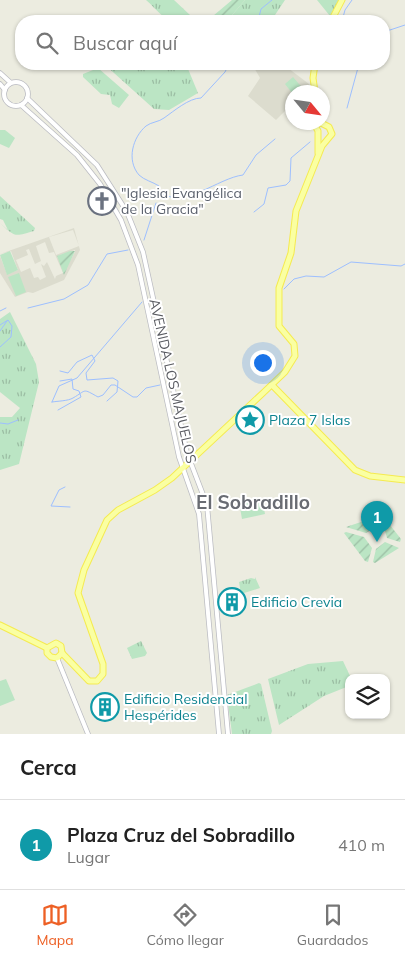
<!DOCTYPE html>
<html lang="es">
<head>
<meta charset="utf-8">
<style>
  :root { --surface:#fff; --page:#f6f6f6; --text:#222; --muted:#767676; --line:#e0e0e0; --accent:#ed6025 }
  body { margin:0; font-family:Mulish,sans-serif; background:var(--page); color:var(--text) }
  .controls { position:absolute; right:15px; bottom:15px; display:grid; overflow:hidden; border-radius:10px; box-shadow:0 1px 4px #0004 }
  .controls button { width:45px; height:45px; display:grid; place-items:center; padding:0; border:0; border-bottom:1px solid var(--line); background:var(--surface); color:var(--text); font:25px sans-serif }
  .compass { position:absolute; left:285px; top:85px; width:45px; height:45px; border-radius:50%; background:var(--surface); box-shadow:0 1px 4px #0004; rotate:119deg }
  .you { position:absolute; left:262px; top:362px; width:18px; height:18px; margin:-12px; border:4px solid #fff; border-radius:50%; background:#1a73e8; box-shadow:0 0 0 8px #1a73e833 }
  .badge { display:grid; place-items:center; width:32px; height:32px; border-radius:50%; background:var(--accent); color:#fff; font-size:16px; font-weight:700 }
  .pin { position:absolute; translate:-50% -41px; filter:drop-shadow(0 1px 2px #0008) }
  .pin::after { content:''; position:absolute; top:26px; width:18px; height:15px; background:inherit; clip-path:polygon(0 0,100% 0,50% 100%) }
  .list { margin:0; padding:0; list-style:none }
  h2 { display:flex; justify-content:space-between; align-items:center; height:65px; margin:0; padding:0 20px; font-size:21px }
  h2 small { font-size:16px; font-weight:400; color:var(--muted) }
  .list li { display:grid; grid-template-columns:32px 1fr auto; gap:15px; align-items:center; box-sizing:border-box; height:90px; padding:0 20px; border-top:1px solid var(--line) }
  .list b { display:block; font-size:19px; white-space:nowrap }
  .list p { margin:0; font-size:16px; white-space:nowrap; color:var(--muted) }
  .list em { font-size:16px; font-style:normal; color:var(--muted) }
  .icon { flex:none; width:28px; height:28px; fill:none; stroke:currentColor; stroke-width:2; stroke-linecap:round; stroke-linejoin:round }
  .map { position:relative; flex:none; width:405px; height:734px; overflow:hidden }
  .search { position:absolute; background:var(--surface); box-shadow:0 1px 4px #0004; left:15px; right:15px; top:15px; height:55px; display:flex; align-items:center; gap:12px; box-sizing:border-box; padding:0 18px; border-radius:20px; color:var(--muted); font-size:19px }
  .sheet { height:155px; background:var(--surface) }
  nav { display:flex; justify-content:space-around; align-items:center; box-sizing:border-box; height:70px; border-top:1px solid var(--line); background:var(--surface); font-size:14px; color:var(--muted) }
  nav a { display:grid; justify-items:center; gap:2px }
  nav .on { color:var(--accent) }
  .map>svg:first-child { display:block }
  .education { fill:#dcdcce; fill-rule:evenodd }
  .grass { fill:url(#grass-tufts) }
  .garden { fill:url(#garden-furrows) }
  .pitch { fill:#bbe5c4 }
  .lines { fill:none; stroke-linecap:round; stroke-linejoin:round }
  .stream { stroke:#9dbfff; stroke-width:1 }
  .minor-casing { stroke:#bbbcc2; stroke-width:5.5 }
  .major-casing { stroke:#f5eb50; stroke-width:7 }
  .minor { stroke:#fff; stroke-width:4 }
  .major { stroke:#faffa2; stroke-width:5 }
  .labels { text-anchor:middle; dominant-baseline:central; stroke-width:4; stroke-linejoin:round; paint-order:stroke }
  .worship-label { font-size:14px; fill:#5b616d; stroke:#fff; text-anchor:start }
  .street-label { font-size:14px; fill:#595b61; stroke:#fff }
  .culture-label { font-size:14px; fill:#0d838f; stroke:#fff; text-anchor:start }
  .district-label { font-size:19px; font-weight:bold; fill:#696c73; stroke:#fff }
</style>
</head>
<body>
<div class="map">
<svg width="405" height="734" viewBox="0 0 405 734">
  <defs>
    <pattern id="grass-tufts" width="24" height="20" patternUnits="userSpaceOnUse" patternTransform="scale(1.25)"><rect width="24" height="20" fill="#bbe5c4"/><path d="M3 7l-1-3M5 7V3M7 7l1-3M15 17l-1-3M17 17v-4M19 17l1-3" fill="none" stroke="#9bbda3"/></pattern>
    <pattern id="garden-furrows" width="10" height="10" patternUnits="userSpaceOnUse" patternTransform="scale(1.25)"><rect width="10" height="10" fill="#bbe5c4"/><path d="M-1 1l2-2M0 10L10 0M9 11l2-2" fill="none" stroke="#9bbda3"/></pattern>
  </defs>
  <rect width="100%" height="100%" fill="#ecece0"/>
  <!-- education -->
  <g class="education">
    <polygon points="252,64 284,65 309,84 312,89 307,92 292,92 292,104 276,120 248,96 260,78"/>
    <path d="M74,228L80,250L64,280L33,293L28,292L15,297L0,273V256L7,274L18,270L11,251L0,254ZM73,230L79,246L56,255L49,237ZM45,242L49,253L54,252L63,273L56,276L55,279L47,262L44,266L41,264L46,277L40,280L38,277L34,278L30,268L21,272L16,260L28,255L26,250L29,249L35,264L41,261L36,246ZM75,250V252L65,270L57,256Z"/>
  </g>
  <!-- grass -->
  <g class="grass">
    <path d="M146,0H174L190,15C166,27 164,16 146,0Z"/>
    <polygon points="245,0 285,0 271,21 227,21"/>
    <polygon points="317,0 339,0 330,16"/>
    <polygon points="104,64 186,64 198,93 169,110 154,109"/>
    <polygon points="98,68 129,95 119,108 112,104 110,95 101,94 83,77 83,74"/>
    <path d="M0,196L35,228L34,231C14,237 15,237 0,223L8,230L3,220L0,219Z"/>
    <polygon points="10,312 36,364 39,382 19,464 0,470 0,417 12,417 20,408 0,392 0,319"/>
    <polygon points="255,577 260,588 241,594 239,582 251,578 255,579"/>
    <polygon points="141,641 147,653 145,656 132,659 127,648"/>
    <polygon points="343,661 351,678 349,686 324,696 279,725 268,679 308,664"/>
    <polygon points="259,683 261,684 272,731 271,734 232,734 227,695"/>
  </g>
  <!-- garden -->
  <g class="garden">
    <polygon points="232,0 245,0 227,21 207,21"/>
    <polygon points="70,251 75,251 64,275 57,256"/>
    <polygon points="373,518 378,519 376,527 366,533 346,527"/>
    <polygon points="383,520 386,520 401,539 400,542 387,538 385,531 381,528"/>
    <polygon points="346,532 364,537 372,548 368,562 365,561 344,533"/>
    <polygon points="385,542 399,548 375,563 373,562 376,549"/>
  </g>
  <!-- pitch -->
  <g class="pitch">
    <polygon points="293,77 305,91 304,92 292,93 285,84"/>
    <polygon points="0,130 5,130 15,138 9,148 0,144"/>
    <polygon points="10,251 18,270 7,275 0,255"/>
    <polygon points="19,273 26,292 16,296 8,277"/>
    <polygon points="262,498 265,514 242,519 239,502"/>
    <polygon points="6,679 15,700 0,706 0,681"/>
  </g>
  <g class="lines">
    <!-- stream -->
    <g class="stream">
      <polyline points="258,21 261,9 272,0"/>
      <polyline points="342,21 345,10 352,0"/>
      <polyline points="384,32 405,25"/>
      <polyline points="347,108 359,64"/>
      <path d="M161,193C185,209 218,178 243,175L256,155L275,139"/>
      <path d="M159,197V186C153,182 144,180 139,175C126,160 133,137 146,126C151,122 159,122 164,118C174,111 189,98 201,98L225,72L229,64"/>
      <polyline points="254,212 264,204 268,188 286,185 290,181 291,158 310,142"/>
      <polyline points="144,240 156,203"/>
      <polyline points="284,289 294,279 306,276 324,277 351,262 401,266 405,264"/>
      <polyline points="28,308 64,299 88,285 107,254 128,250"/>
      <polyline points="0,311 6,308"/>
      <polyline points="0,325 8,320 12,326 11,337 0,347"/>
      <polyline points="0,331 7,321"/>
      <polyline points="60,371 68,373 77,362 92,355 95,361 86,373 87,380 113,378 118,381 117,392 107,401"/>
      <polyline points="52,402 59,386 77,378 142,302"/>
      <path d="M52,402C58,401 68,401 73,398C87,390 82,388 98,397L103,395L111,385H115L133,397H137L146,388L160,385"/>
      <polyline points="58,410 81,397 79,391 73,389 72,379 60,381"/>
      <polyline points="0,423 8,424 18,420"/>
      <polyline points="65,487 59,490 51,506 70,507"/>
    </g>
    <defs>
      <g id="minor">
        <polyline points="0,73 11,83"/>
        <circle cx="16" cy="94" r="12"/>
        <polyline points="0,84 5,90"/>
        <polyline points="27,98 97,165 127,212 143,252 187,453 207,505 228,734"/>
        <polyline points="21,105 77,155 100,184 121,220 138,265 179,457 199,514 219,734"/>
        <polyline points="57,658 88,734"/>
      </g>
      <g id="major">
        <polyline points="331,21 342,0"/>
        <polyline points="315,64 313,78 315,92"/>
        <polyline points="313,122 318,131 318,153"/>
        <polyline points="272,385 355,470 370,476 405,480"/>
        <polyline points="0,625 47,648"/>
        <polyline points="47,648 56,643 61,646 62,653"/>
        <polyline points="47,648 47,653 51,657 57,658 62,653"/>
        <polyline points="62,653 89,681 97,681 103,674 103,664 78,593 84,570 107,520 118,510 155,490 172,478 263,393 285,372 295,356 294,344 279,326 279,288 291,253 296,211 322,146 332,134 329,127 319,122"/>
      </g>
    </defs>
    <!-- minor casing -->
    <use href="#minor" class="minor-casing"/>
    <!-- major casing -->
    <use href="#major" class="major-casing"/>
    <!-- minor -->
    <use href="#minor" class="minor"/>
    <!-- major -->
    <use href="#major" class="major"/>
  </g>
  <!-- icons -->
  <defs>
    <symbol id="church-ring" viewBox="-11 -11 22 22"><circle r="9.5" fill="#fff" stroke="#6b7280" stroke-width="1.5"/><path d="M-1.2-6h2.4v3.5h3.3v2.4h-3.3V6h-2.4V-.1h-3.3v-2.4h3.3Z" fill="#6b7280"/></symbol>
    <symbol id="sight-ring" viewBox="-11 -11 22 22"><circle r="9.5" fill="#fff" stroke="#0f9aa8" stroke-width="1.5"/><path d="M0-6L1.8-2.2L6-1.7L2.9 1.2L3.7 5.4L0 3.3L-3.7 5.4L-2.9 1.2L-6-1.7L-1.8-2.2Z" fill="#0f9aa8"/></symbol>
    <symbol id="building-ring" viewBox="-11 -11 22 22"><circle r="9.5" fill="#fff" stroke="#0f9aa8" stroke-width="1.5"/><path d="M-4-6H4V6H1V3H-1V6H-4ZM-2.5-4.3h1.7v1.8h-1.7ZM.8-4.3h1.7v1.8H.8ZM-2.5-1h1.7V.8h-1.7ZM.8-1h1.7V.8H.8Z" fill="#0f9aa8"/></symbol>
  </defs>
  <g fill-rule="evenodd">
    <use href="#church-ring" x="86" y="185" width="32" height="32"/>
    <use href="#sight-ring" x="234" y="404" width="32" height="32"/>
    <use href="#building-ring" x="216" y="586" width="32" height="32"/>
    <use href="#building-ring" x="89" y="691" width="32" height="32"/>
  </g>
  <g class="labels">
    <!-- worship labels -->
    <g class="worship-label">
      <text x="121" y="193">"Iglesia Evangélica<tspan x="121" dy="16">de la Gracia"</tspan></text>
    </g>
    <!-- street labels -->
    <g class="street-label">
      <text transform="translate(173 381) rotate(77)">AVENIDA LOS MAJUELOS</text>
    </g>
    <!-- culture labels -->
    <g class="culture-label">
      <text x="269" y="420">Plaza 7 Islas</text>
      <text x="251" y="602">Edificio Crevia</text>
      <text x="124" y="699">Edificio Residencial<tspan x="124" dy="16">Hespérides</tspan></text>
    </g>
    <!-- district labels -->
    <g class="district-label">
      <text x="253" y="502">El Sobradillo</text>
    </g>
  </g>
</svg>
<div class="controls">
<button><svg class="icon" aria-label="layers" viewBox="0 0 24 24"><path d="M12 4l9 5-9 5-9-5zM3 14l9 5 9-5"/></svg></button>
</div>
<svg class="compass" viewBox="-18 -18 36 36"><path d="M0-13l5 13h-10z" fill="#e53935"/><path d="M0 13l5-13h-10z" fill="#767676"/></svg>
<div class="you"></div>
<div class="pin badge" style="left:377px;top:542px;background:#0f9aa8">1</div>
<div class="search"><svg class="icon" aria-label="search" viewBox="0 0 24 24"><circle cx="10" cy="10" r="6"/><path d="M15 15l6 6"/></svg>Buscar aquí</div>
</div>
<section class="sheet">
<h2>Cerca<small></small></h2>
<ul class="list">
<li><span class="badge" style="background:#0f9aa8">1</span><div><b>Plaza Cruz del Sobradillo</b><p>Lugar</p></div><em>410 m</em></li>
</ul>
</section>
<nav>
<a class="on"><svg class="icon" aria-label="map" viewBox="0 0 24 24"><path d="M3 6l6-2 6 2 6-2v14l-6 2-6-2-6 2zM9 4v14M15 6v14"/></svg>Mapa</a>
<a><svg class="icon" aria-label="directions" viewBox="0 0 24 24"><path d="M12 3l9 9-9 9-9-9zM9 14v-3h6M13 9l2 2-2 2"/></svg>Cómo llegar</a>
<a><svg class="icon" aria-label="saved" viewBox="0 0 24 24"><path d="M7 4h10v16l-5-4-5 4z"/></svg>Guardados</a>
</nav>
</body>
</html>
